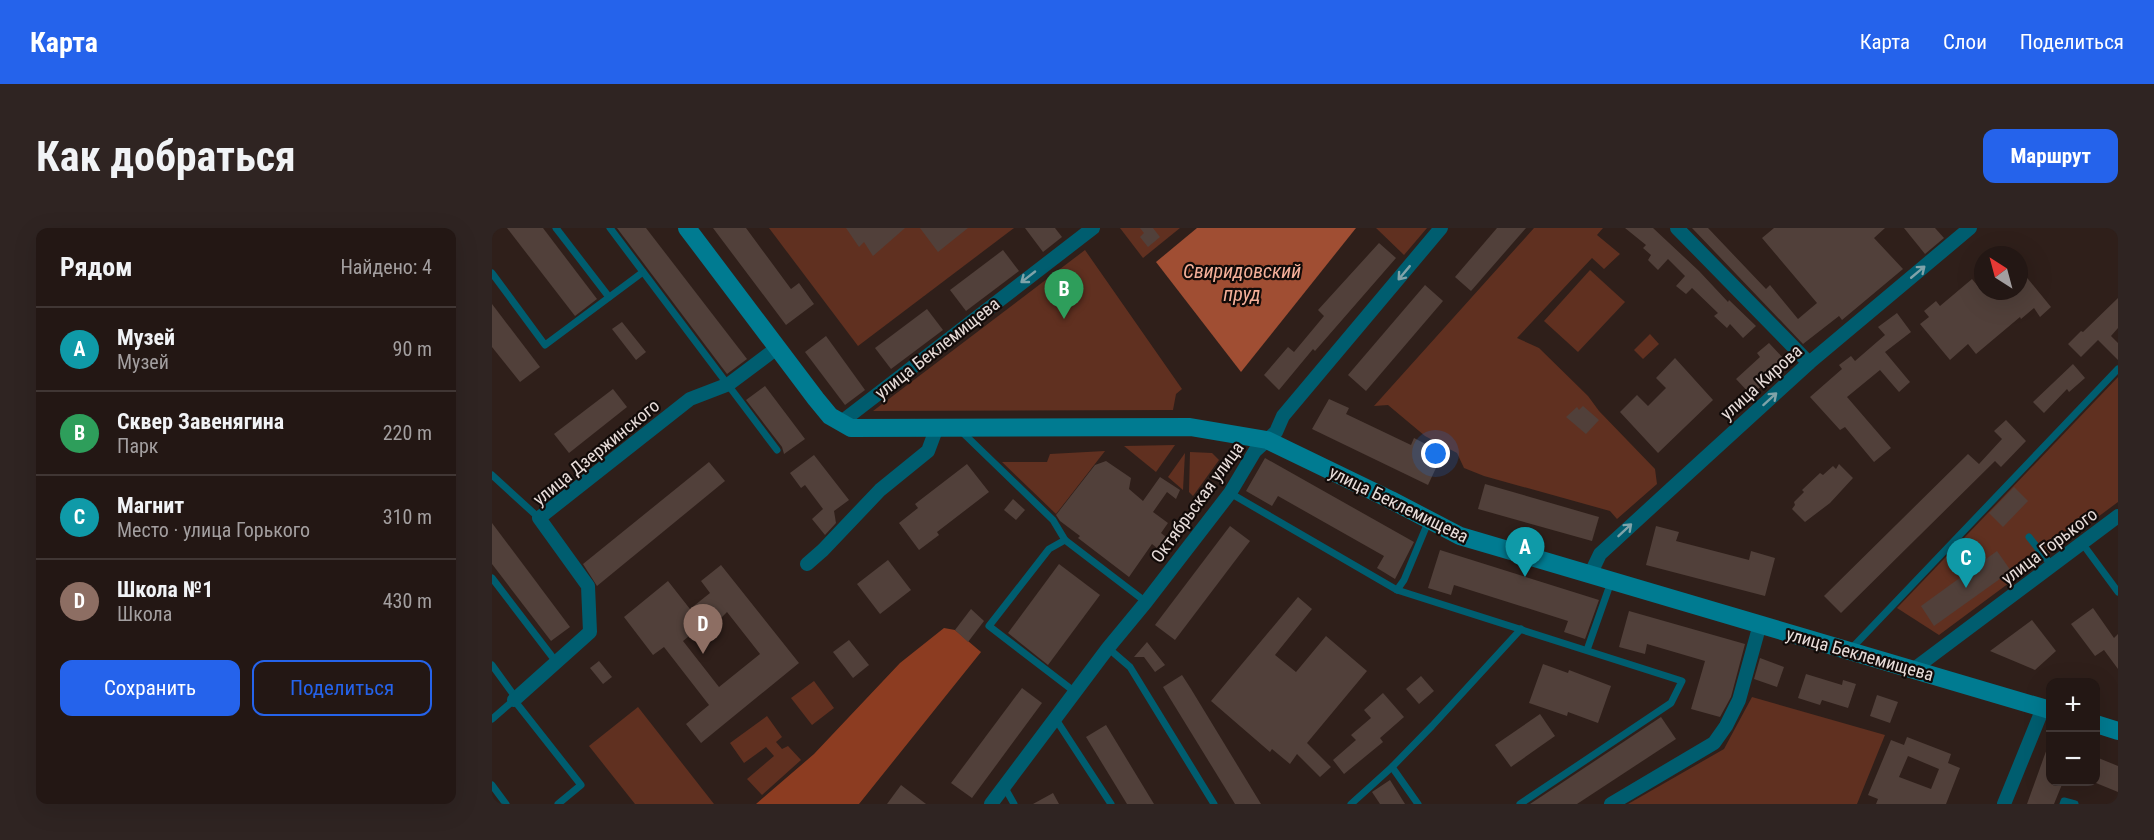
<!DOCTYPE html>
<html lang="ru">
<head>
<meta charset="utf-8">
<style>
  :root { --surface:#231714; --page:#2f2422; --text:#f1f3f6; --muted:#a39fa0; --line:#403634; --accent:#2563eb }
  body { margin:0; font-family:"Roboto Condensed",sans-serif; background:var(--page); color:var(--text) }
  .controls { position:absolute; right:18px; bottom:18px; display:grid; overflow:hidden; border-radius:12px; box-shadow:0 6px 24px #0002 }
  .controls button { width:54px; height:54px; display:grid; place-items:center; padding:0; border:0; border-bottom:2px solid var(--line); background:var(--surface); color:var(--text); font:30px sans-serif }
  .compass { position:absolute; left:1482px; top:18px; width:54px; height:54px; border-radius:50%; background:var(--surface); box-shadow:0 6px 24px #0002; rotate:324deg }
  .you { position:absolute; left:944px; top:226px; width:21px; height:21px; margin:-15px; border:4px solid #fff; border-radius:50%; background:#1a73e8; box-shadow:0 0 0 9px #1a73e833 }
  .badge { display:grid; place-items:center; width:39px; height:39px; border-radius:50%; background:var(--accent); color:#fff; font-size:20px; font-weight:700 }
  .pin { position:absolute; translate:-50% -50px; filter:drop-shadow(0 2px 3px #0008) }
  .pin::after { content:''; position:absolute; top:32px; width:21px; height:18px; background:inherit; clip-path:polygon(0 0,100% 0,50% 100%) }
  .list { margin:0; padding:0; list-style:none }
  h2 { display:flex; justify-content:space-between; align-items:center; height:78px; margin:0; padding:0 24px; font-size:26px }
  h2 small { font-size:20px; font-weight:400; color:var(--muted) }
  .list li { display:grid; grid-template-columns:39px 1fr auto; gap:18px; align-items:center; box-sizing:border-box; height:84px; padding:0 24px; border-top:2px solid var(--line) }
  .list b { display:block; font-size:22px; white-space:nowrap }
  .list p { margin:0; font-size:20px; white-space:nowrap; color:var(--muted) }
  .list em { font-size:20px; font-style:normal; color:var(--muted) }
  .actions { display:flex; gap:12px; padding:18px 24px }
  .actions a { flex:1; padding:14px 0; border:2px solid var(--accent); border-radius:12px; text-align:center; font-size:21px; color:var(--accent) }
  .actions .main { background:var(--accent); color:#fff }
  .map { position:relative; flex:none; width:1626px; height:576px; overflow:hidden; border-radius:12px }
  header { display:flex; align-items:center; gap:36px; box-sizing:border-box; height:84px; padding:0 30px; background:var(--accent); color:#fff }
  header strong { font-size:28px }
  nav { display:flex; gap:33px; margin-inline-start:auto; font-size:21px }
  .intro { display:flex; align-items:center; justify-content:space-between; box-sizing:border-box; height:144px; padding:0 36px }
  h1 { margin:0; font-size:42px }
  .button { padding:15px 27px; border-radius:12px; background:var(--accent); color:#fff; font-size:21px; font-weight:700 }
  main { display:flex; gap:36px; padding:0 36px }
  aside { flex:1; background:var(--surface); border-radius:12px; box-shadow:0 6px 24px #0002 }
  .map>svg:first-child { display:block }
  .green { fill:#603020 }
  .forest { fill:#8c3c21 }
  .water { fill:#a04e33 }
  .building { fill:#51403a; fill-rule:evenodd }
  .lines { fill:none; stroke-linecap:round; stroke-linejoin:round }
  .lane { stroke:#005d6f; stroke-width:7 }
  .street { stroke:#005d6f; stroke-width:14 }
  .secondary { stroke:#007b91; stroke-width:18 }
  .oneway { stroke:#7fa3a9 }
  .labels { text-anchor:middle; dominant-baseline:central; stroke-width:4.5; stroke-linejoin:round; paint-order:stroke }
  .street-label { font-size:18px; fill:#e7dcd9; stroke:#120b09 }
  .water-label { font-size:20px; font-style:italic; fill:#f5b09a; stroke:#120b09 }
</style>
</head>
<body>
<header>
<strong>Карта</strong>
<nav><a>Карта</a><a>Слои</a><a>Поделиться</a></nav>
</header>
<div class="intro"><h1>Как добраться</h1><a class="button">Маршрут</a></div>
<main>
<aside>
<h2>Рядом<small>Найдено: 4</small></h2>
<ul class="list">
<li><span class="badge" style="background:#0f9aa8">A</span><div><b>Музей</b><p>Музей</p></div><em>90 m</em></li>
<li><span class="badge" style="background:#2e9e5b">B</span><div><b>Сквер Завенягина</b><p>Парк</p></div><em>220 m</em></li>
<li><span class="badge" style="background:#0f9aa8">C</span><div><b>Магнит</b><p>Место · улица Горького</p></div><em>310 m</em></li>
<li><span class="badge" style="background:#8d6e63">D</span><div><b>Школа №1</b><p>Школа</p></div><em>430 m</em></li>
</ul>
<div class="actions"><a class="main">Сохранить</a><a>Поделиться</a></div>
</aside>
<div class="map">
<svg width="1626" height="576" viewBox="0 0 1626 576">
  <rect width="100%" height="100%" fill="#2f1f1a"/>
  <!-- green -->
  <g class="green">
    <polygon points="277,0 522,0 366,118"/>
    <polygon points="628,0 688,0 651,30"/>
    <polygon points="884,0 935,0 912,27"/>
    <polygon points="1042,0 1111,0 1105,7 1128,26 1112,41 1100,30 1025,110 1047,120 1096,168 1107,183 1163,241 1165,256 1125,291 1118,283 992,248 972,240 965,225 933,208 896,177 882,178"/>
    <polygon points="593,22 690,161 684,166 681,182 381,183"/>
    <polygon points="1098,42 1133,74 1086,124 1052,93"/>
    <polygon points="1158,106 1167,116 1151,131 1142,122"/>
    <polygon points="1626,149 1626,274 1447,407 1405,380"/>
    <polygon points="683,217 664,244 632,218"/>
    <polygon points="613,223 564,286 510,234 555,234 558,226"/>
    <polygon points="698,224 720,225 727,232 701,268 697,264"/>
    <polygon points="693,225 691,262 676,249"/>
    <polygon points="322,453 342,480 320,497 299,470"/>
    <polygon points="1260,469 1393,507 1365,576 1136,576 1232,521"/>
    <polygon points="146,479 222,576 143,576 97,518"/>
    <polygon points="275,488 290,509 284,514 290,521 296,518 309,532 270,567 255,551 282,528 274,519 252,535 238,515"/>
  </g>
  <!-- forest -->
  <polygon class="forest" points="452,400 463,402 489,424 367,576 264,576 322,526 408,435"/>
  <!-- water -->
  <polygon class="water" points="705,0 864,0 749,144 664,34"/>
  <!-- building -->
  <g class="building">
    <polygon points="15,0 51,0 105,71 83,88"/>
    <polygon points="125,0 154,0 255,131 235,146"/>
    <polygon points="221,0 254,0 299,61 307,55 322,76 294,97"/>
    <polygon points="354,0 413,0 381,28 372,14 367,19"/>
    <polygon points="428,0 476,0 446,24"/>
    <polygon points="533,0 563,0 570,9 551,24"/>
    <polygon points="648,0 661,0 668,9 656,19 648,9 652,5"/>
    <polygon points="1005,0 1034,0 979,63 963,49"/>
    <polygon points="1133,0 1161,0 1207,43 1236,74 1237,72 1264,98 1251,110 1238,96 1235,100 1222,88 1226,85 1200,60 1194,66 1184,58 1193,48 1176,31 1166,42 1156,32 1159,27 1151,20 1154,17"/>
    <polygon points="1200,0 1216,0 1274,61 1278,57 1306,91 1325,75 1270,10 1282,0 1393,0 1382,10 1411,41 1350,92 1347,88 1311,116"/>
    <polygon points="1412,0 1443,0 1452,10 1433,26"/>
    <polygon points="887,15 904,30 823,123 821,121 787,162 772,147 796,119 802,124 832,88 826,82"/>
    <polygon points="511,22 527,43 474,83 458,62"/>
    <polygon points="1527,40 1559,79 1548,89 1542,80 1529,91 1528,89 1484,126 1476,116 1458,132 1428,96 1437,89 1432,83 1444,73 1448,78 1480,51 1490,63 1527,63"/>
    <polygon points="933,57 951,73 874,163 856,147"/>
    <polygon points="1626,70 1626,100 1619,108 1626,115 1626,132 1606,112 1589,129 1576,116 1589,103 1591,104"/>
    <polygon points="0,76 48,139 28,154 0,119"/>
    <polygon points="435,81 451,102 399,141 383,120"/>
    <polygon points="1405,85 1419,104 1393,124 1418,154 1407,164 1388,142 1355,169 1399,220 1382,234 1353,199 1348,202 1318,169 1350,141 1347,137 1359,128 1363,133 1393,107 1386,99"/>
    <polygon points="130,94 154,124 144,132 120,101"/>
    <polygon points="334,108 373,162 353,177 313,124"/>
    <polygon points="1277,115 1292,131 1273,146 1278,151 1259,167 1244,151 1268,129 1265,125"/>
    <polygon points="1183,130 1221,172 1166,225 1128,184 1145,167 1156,178 1174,160 1164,150"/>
    <polygon points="1581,136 1593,150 1577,164 1575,161 1552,185 1541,174"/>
    <polygon points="273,158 313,211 292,226 290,219 254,172"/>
    <polygon points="121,161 135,179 77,225 62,206"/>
    <polygon points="837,171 857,180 854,186 919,217 922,210 951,225 936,257 820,201"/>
    <polygon points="1091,178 1107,192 1094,206 1074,189 1085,179 1087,182"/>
    <polygon points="1514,192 1534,213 1509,239 1503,233 1349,385 1332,368 1476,226 1487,236 1510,211 1502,203"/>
    <polygon points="322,227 357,272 342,283 344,295 333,307 320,291 331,281 313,257 309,260 298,245"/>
    <polygon points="773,230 922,314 903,351 885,340 892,328 786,268 780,278 754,263"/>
    <polygon points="614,233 639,250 637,261 651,273 668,249 688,262 684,271 675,264 661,284 676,295 669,305 674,309 665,320 660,316 637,349 586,310 588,308 568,293 564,287 603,237"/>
    <polygon points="217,234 233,253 105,358 91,336"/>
    <polygon points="475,236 497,264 445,304 447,307 427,322 407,295 426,280 423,276"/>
    <polygon points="1347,236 1361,250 1338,275 1313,294 1300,281 1303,277 1302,274 1312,264 1310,262 1328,245 1331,247 1341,238 1344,241"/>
    <polygon points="993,256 1107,289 1100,313 986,281"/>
    <polygon points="1522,259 1536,273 1511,299 1497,285"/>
    <polygon points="521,271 533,282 524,292 512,282"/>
    <polygon points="0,295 78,399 59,413 0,336"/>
    <polygon points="738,298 758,313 683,412 663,397"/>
    <polygon points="1164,298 1187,304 1184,313 1257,332 1259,323 1283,330 1273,368 1154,337"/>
    <polygon points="948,322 1107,372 1093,411 1072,404 1076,393 962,357 959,367 936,360"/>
    <polygon points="1505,323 1519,343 1442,398 1429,378"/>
    <polygon points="396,332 419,362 388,386 365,356"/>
    <polygon points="567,336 608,367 556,437 516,405"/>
    <path d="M229,337L307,435L209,515L194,496L217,477L172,419L161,427L132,389L176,353L198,381L218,365L209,353ZM235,384L268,426L227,459L191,413L224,386L229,390Z"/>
    <polygon points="806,369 820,381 783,427 804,444 834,408 875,443 815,515 839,539 828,549 805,526 798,536 780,521 778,524 719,473"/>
    <polygon points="1601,380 1622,410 1626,406 1626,441 1612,422 1603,428 1579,396"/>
    <polygon points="479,381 492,393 476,414 463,402"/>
    <polygon points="1137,383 1253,416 1239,469 1228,489 1199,481 1213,433 1155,416 1153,426 1127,419"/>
    <polygon points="1540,392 1564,423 1543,442 1498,423"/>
    <polygon points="357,412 377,437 361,450 341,424"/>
    <polygon points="655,414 673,437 663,444 652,429 642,429"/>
    <polygon points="1268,430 1292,439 1285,459 1262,451"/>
    <polygon points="107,433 120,449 111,456 98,440"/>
    <polygon points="1051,436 1076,445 1077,442 1119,458 1106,495 1076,484 1075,488 1037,475"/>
    <polygon points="1314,446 1350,457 1351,452 1364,456 1356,480 1330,472 1328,477 1306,470"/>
    <polygon points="690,447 699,461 769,576 743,576 671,459"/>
    <polygon points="929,448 942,463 927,476 914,461"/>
    <polygon points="530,460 550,475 480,570 459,555"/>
    <polygon points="891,465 912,489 888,510 891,514 852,546 841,532 864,512 859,507 879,490 872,482"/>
    <polygon points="1385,467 1406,474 1398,495 1378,488"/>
    <polygon points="1048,486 1063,508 1019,539 1003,517"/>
    <polygon points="1169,489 1184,511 1085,576 1038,576"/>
    <polygon points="614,497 662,576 635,576 594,509"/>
    <path d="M1415,509L1459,526L1456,535L1468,540L1454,576H1384L1386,571L1376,567L1399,512L1412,517ZM1416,528L1447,541L1439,561L1407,549Z"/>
    <polygon points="1557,515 1558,554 1571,554 1562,576 1535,576"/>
    <polygon points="1604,529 1626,538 1626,564 1604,555"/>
    <polygon points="898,552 913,576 888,576 880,564"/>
    <polygon points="409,557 434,576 395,576"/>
    <polygon points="561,565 567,576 541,576"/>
  </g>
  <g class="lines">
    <!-- lane -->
    <g class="lane">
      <polyline points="64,0 117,69"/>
      <polyline points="118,0 285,222"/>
      <polyline points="0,45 53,117 151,44"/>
      <polyline points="470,204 561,292 573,312 654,374"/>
      <polyline points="0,247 47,290"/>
      <polyline points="738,265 905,362 912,352 937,292"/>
      <polyline points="1537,309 1560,338"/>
      <polyline points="573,312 557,321 497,398 583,464"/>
      <polyline points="1590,315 1626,364"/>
      <polyline points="0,350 65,435"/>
      <polyline points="905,362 1190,453 1179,475 1028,576"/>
      <polyline points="616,420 638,439 722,576"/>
      <polyline points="1095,422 1119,354"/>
      <polyline points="1358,422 1626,141"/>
      <polyline points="0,437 21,466 22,472 89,557 66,576"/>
      <polyline points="563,490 619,576"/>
      <polyline points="0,491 22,472"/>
      <polyline points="900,539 926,576"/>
      <polyline points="0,557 14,576"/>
      <polyline points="513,560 522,576"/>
      <polyline points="859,576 900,539 940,498 1029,401"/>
      <polyline points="1571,576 1572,573 1583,576"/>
    </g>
    <!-- street -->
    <g class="street">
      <polyline points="1185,0 1317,135"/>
      <polyline points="348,195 601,0"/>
      <polyline points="315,336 331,322 388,262 436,223 445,199"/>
      <polyline points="1098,347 1108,326 1180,260 1317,135 1478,0"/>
      <polyline points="1422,441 1626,288"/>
      <polyline points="22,472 98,404 96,358 47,290 198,171 237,156 285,120"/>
      <polyline points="499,576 616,420 654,374 738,265 763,223 784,204 791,188 949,0"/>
      <polyline points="1119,576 1222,515 1234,498 1247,472 1268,396"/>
      <polyline points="1512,576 1551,480"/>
    </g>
    <!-- secondary -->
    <g class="secondary">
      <polyline points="195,0 324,171 338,188 359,200 698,199 775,212 899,272 968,308 1558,482"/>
      <polyline points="1604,496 1626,503"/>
    </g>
  </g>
  <!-- one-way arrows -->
  <defs><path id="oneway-shaft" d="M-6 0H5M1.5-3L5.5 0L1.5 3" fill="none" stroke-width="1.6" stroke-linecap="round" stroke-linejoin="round" transform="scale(1.5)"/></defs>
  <g class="oneway">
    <use href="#oneway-shaft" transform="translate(1426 44) rotate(-40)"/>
    <use href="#oneway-shaft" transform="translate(912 45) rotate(130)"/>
    <use href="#oneway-shaft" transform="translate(536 49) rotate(142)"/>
    <use href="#oneway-shaft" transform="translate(1278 171) rotate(-42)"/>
    <use href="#oneway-shaft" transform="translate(1133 302) rotate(-43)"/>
  </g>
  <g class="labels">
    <!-- street labels -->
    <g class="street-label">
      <text transform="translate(445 120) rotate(-38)">улица Беклемищева</text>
      <text transform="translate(1269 154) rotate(-42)">улица Кирова</text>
      <text transform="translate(104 224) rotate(-39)">улица Дзержинского</text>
      <text transform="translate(705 274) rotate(-54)">Октябрьская улица</text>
      <text transform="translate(907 276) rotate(26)">улица Беклемищева</text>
      <text transform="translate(1557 318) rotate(-37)">улица Горького</text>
      <text transform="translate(1368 426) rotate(16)">улица Беклемищева</text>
    </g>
    <!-- water labels -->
    <g class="water-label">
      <text x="750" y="43">Свиридовский<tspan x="750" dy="23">пруд</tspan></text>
    </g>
  </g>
</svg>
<div class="controls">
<button>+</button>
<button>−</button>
</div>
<svg class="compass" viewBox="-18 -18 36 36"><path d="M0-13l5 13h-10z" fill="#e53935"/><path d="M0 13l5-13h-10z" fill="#a39fa0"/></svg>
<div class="you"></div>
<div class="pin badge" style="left:1033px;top:349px;background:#0f9aa8">A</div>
<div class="pin badge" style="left:572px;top:91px;background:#2e9e5b">B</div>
<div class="pin badge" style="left:1474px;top:360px;background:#0f9aa8">C</div>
<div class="pin badge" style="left:211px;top:426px;background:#8d6e63">D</div>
</div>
</main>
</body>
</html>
